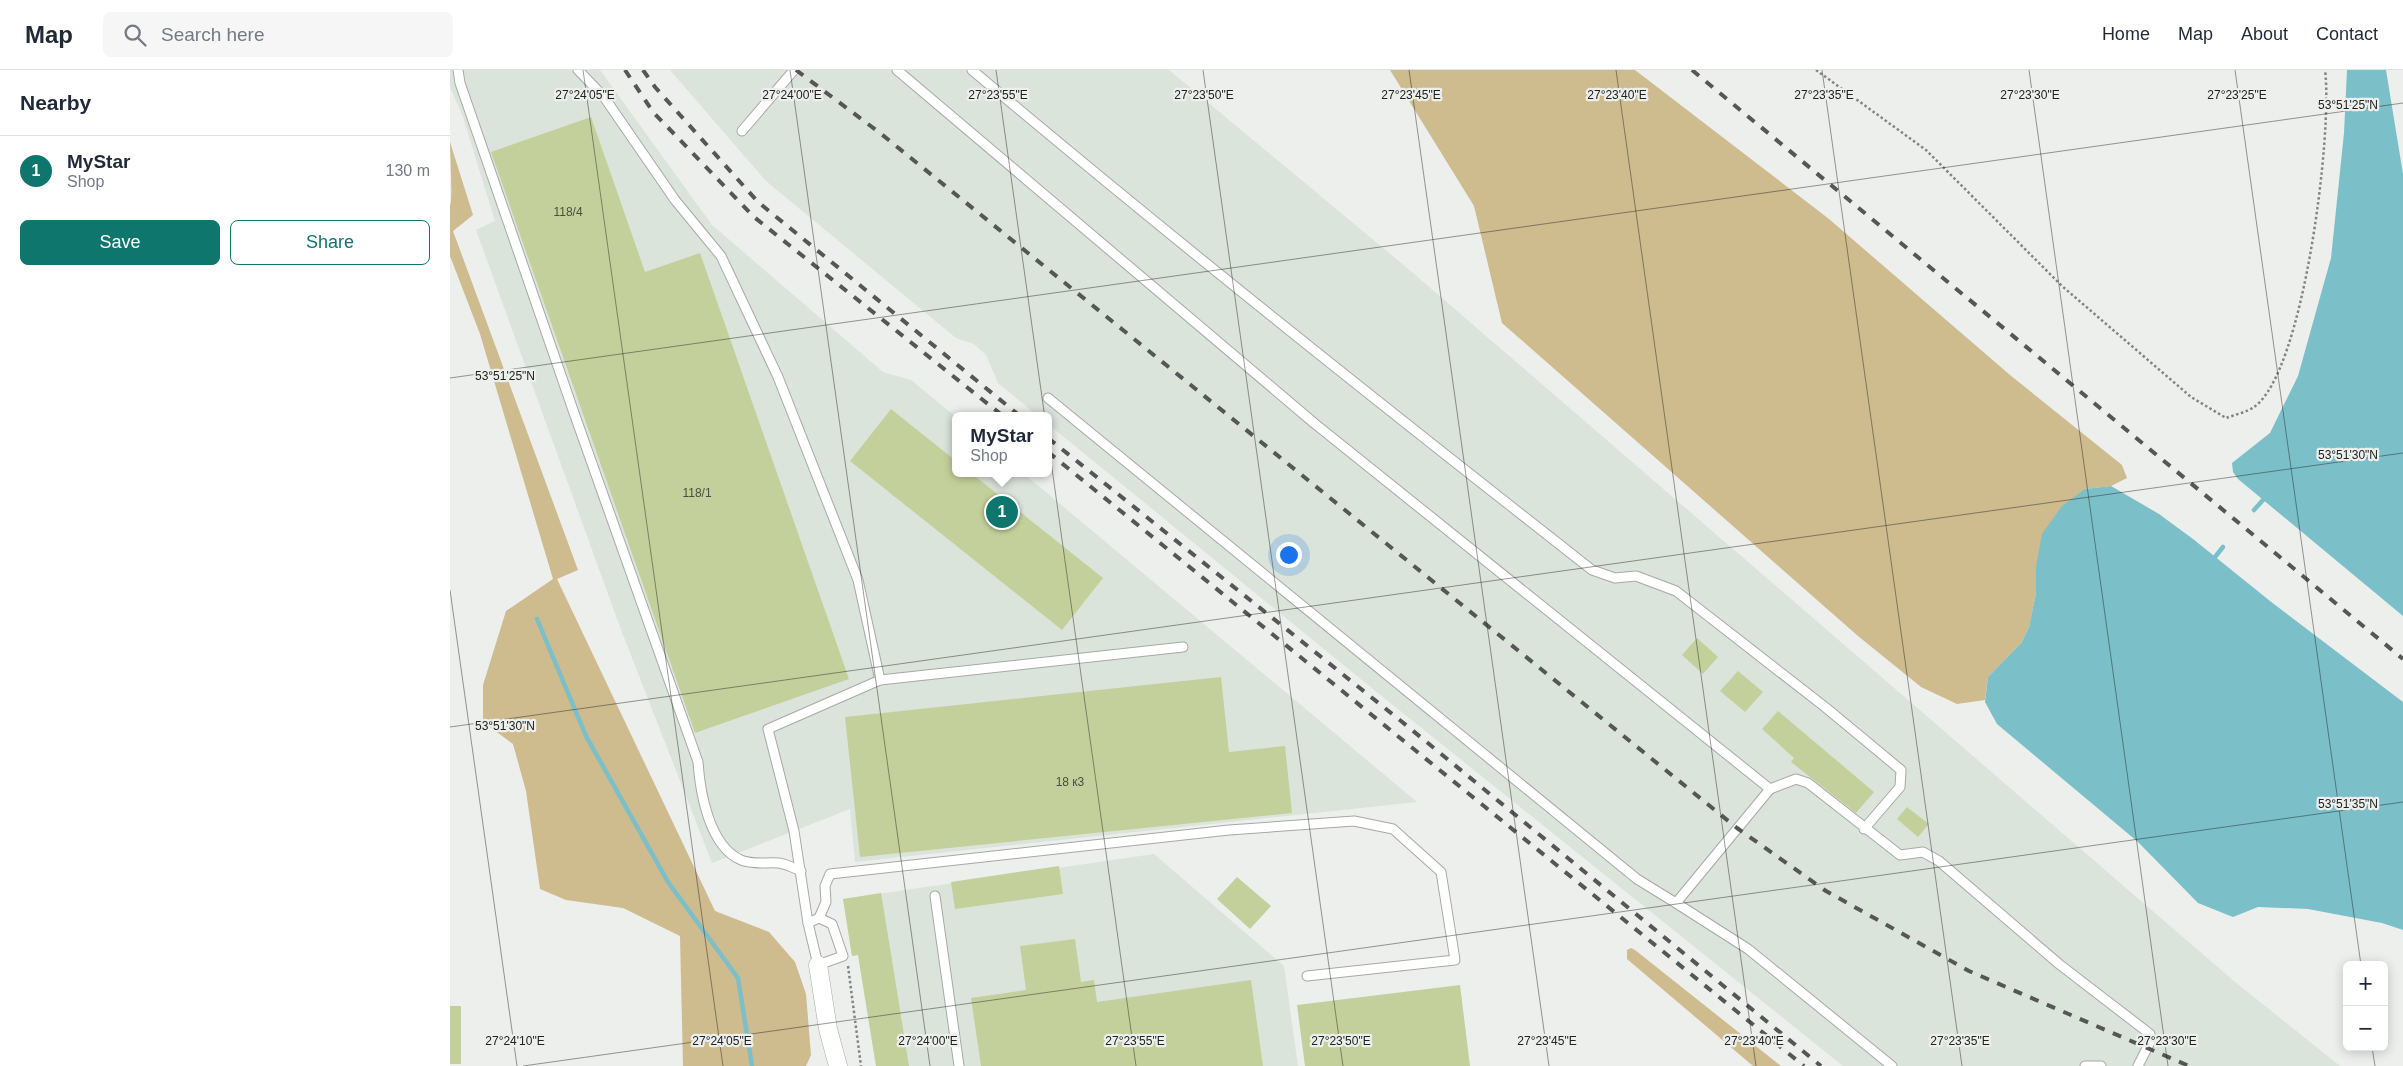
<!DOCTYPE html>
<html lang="en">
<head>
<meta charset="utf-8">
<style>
  :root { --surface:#fff; --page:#f6f6f7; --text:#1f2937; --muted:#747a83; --line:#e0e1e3; --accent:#0f766e }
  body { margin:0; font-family:Arial,sans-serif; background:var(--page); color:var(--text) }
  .controls { position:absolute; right:15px; bottom:15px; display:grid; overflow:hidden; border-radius:8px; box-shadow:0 2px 12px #0003 }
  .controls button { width:45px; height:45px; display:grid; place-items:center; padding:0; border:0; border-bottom:1px solid var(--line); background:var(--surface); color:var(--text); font:25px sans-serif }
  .you { position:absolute; left:838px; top:484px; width:18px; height:18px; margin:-12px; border:4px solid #fff; border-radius:50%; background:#1a73e8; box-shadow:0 0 0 8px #1a73e833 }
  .badge { display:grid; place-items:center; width:32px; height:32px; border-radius:50%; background:var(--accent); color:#fff; font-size:16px; font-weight:700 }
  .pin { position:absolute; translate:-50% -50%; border:2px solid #fff; box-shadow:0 1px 5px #0006 }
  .popup { position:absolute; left:502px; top:342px; width:100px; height:65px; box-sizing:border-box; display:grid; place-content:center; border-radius:8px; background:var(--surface); filter:drop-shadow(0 1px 4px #0005); font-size:16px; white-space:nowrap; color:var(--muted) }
  .popup b { font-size:19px; color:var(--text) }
  .popup::after { content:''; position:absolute; left:50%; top:100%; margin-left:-10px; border:10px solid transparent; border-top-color:var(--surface) }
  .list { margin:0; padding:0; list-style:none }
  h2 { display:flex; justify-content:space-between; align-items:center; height:65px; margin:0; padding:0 20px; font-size:21px }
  h2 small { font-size:16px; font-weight:400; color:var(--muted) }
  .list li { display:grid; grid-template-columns:32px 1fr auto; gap:15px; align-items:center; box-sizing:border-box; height:70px; padding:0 20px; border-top:1px solid var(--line) }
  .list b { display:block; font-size:19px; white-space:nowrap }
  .list p { margin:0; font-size:16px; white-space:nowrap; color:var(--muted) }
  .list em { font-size:16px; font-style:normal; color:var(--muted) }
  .actions { display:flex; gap:10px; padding:15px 20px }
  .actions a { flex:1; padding:11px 0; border:1px solid var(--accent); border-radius:8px; text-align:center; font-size:18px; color:var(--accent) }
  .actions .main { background:var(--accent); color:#fff }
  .icon { flex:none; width:28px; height:28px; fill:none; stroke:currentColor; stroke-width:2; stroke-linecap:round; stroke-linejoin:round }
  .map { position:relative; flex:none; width:1953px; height:996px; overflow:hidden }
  header { display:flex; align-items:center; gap:30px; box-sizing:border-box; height:70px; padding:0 25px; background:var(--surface); border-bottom:1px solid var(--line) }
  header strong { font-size:24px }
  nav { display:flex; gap:28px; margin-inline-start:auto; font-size:18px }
  .search { width:350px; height:45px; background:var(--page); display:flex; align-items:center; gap:12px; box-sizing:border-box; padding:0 18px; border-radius:8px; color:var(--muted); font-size:19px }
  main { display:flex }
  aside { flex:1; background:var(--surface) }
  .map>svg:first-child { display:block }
  .built { fill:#dae4db }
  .green { fill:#cebb8e }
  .water { fill:#7bbfc9 }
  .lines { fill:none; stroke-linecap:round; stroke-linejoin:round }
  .stream { stroke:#7bbfc9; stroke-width:4.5 }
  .building { fill:#c4d09b }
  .lane-casing { stroke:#a6a9a6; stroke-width:11 }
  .street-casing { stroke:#a6a9a6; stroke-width:19 }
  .path { stroke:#828482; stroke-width:2.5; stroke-dasharray:2.5 2.5; stroke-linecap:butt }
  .lane { stroke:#fff; stroke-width:9 }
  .street { stroke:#fff; stroke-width:18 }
  .rail { stroke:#545754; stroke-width:4; stroke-dasharray:9 9; stroke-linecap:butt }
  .ticks { fill:none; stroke:#202220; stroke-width:1; stroke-opacity:0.45 }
  .labels { text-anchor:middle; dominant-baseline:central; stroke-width:4.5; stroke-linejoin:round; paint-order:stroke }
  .number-label { font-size:12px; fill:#494e3f }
  .ticks-label { font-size:12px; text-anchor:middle; fill:#202220; stroke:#ecefec; stroke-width:4.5; stroke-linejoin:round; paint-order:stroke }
</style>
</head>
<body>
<header>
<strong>Map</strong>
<div class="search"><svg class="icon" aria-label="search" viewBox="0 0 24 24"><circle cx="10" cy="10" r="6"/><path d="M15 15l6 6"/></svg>Search here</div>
<nav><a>Home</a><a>Map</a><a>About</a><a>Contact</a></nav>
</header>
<main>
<aside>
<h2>Nearby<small></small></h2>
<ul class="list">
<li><span class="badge">1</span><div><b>MyStar</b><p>Shop</p></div><em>130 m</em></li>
</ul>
<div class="actions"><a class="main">Save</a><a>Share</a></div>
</aside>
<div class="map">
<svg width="1953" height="996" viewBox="0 0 1953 996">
  <rect width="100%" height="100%" fill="#ecefec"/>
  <!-- built -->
  <g class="built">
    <polygon points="0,0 150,0 262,155 433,302 461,310 506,347 506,403 573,403 967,732 405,792 400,739 262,793 170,557 26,160 45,151 13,47 0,17"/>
    <polygon points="220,0 719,0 963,203 1785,912 1890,996 1393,996 923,619 598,354 598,346 588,346 548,313 536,285 524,274 506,268 316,111"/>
    <polygon points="704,784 834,896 848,996 426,996 408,885 402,886 393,829"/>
  </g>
  <!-- green -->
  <g class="green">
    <polygon points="940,0 1185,0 1379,149 1560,305 1672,395 1677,408 1661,416 1635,419 1586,496 1586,523 1579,557 1572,572 1538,607 1535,630 1507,634 1471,617 1408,566 1052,253 1024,136"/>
    <path d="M0,72L23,145L3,161L128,500L107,509L265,841L319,862L345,892L356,924L361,985L356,996H233L230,866L173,838L116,830L90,819L76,721L63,674L33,652V615L56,541L103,509L30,264L0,186V135C3,129 0,84 0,72Z"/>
    <polygon points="1181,878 1185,880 1331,996 1303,996 1177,889 1177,880"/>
  </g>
  <!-- water -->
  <g class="water">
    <polygon points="1897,0 1936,0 1953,104 1953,546 1788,409 1783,402 1782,393 1820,363 1848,306 1881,188 1894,63"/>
    <polygon points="1661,416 1709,444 1743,469 1820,531 1953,632 1953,860 1932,853 1858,839 1808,837 1783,847 1748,833 1688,772 1547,654 1535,632 1538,607 1572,572 1579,557 1586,523 1586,496 1592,464 1612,436 1635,419"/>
  </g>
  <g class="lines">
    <!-- stream -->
    <g class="stream">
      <polyline points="1804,440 1813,430"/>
      <polyline points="1765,487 1773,477"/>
      <polyline points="87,549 136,666 218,812 288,908 302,996"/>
    </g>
  </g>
  <!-- building -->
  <g class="building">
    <polygon points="141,47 195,202 250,183 399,609 245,663 41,82"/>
    <polygon points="441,339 506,391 506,403 521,403 653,508 612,560 400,391"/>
    <polygon points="1247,568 1268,587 1253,604 1232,585"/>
    <polygon points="1288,601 1313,622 1295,642 1270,621"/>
    <polygon points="771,607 779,682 835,676 842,743 410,787 395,647"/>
    <polygon points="1328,641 1424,722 1406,743 1341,692 1344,688 1312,659"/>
    <polygon points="1457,737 1479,754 1468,767 1447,749"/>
    <polygon points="609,796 613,824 505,839 501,812"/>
    <polygon points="787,807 821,836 800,859 767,829"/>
    <polygon points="431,823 442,890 459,996 426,996 408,885 402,886 393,829"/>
    <polygon points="625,869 631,912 644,910 647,932 801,910 813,996 531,996 521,928 576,920 570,876"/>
    <polygon points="1010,915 1020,996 855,996 847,935"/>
    <rect x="0" y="936" width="11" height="58"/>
  </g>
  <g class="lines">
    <defs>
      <g id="lane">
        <path d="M8,0L10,13L123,340L248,692C250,722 259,776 291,790C302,795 317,792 329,793C336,794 344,798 351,801"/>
        <polyline points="128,0 154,27 225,130 271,186 328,307 408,510 430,610"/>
        <polyline points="447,0 864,353 1320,719 1346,709 1358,713 1450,785 1473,782 1489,791 1609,894 1700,964 1700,972 1688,996"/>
        <path d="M522,0C725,171 933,336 1142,500L1165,508L1186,506L1226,521L1375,637L1451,700L1450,717L1414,759"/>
        <polyline points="292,61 344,0"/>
        <polyline points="598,328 1187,809 1226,833 1320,719"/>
        <polyline points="485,826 509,996"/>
        <polyline points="1226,833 1298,879 1442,996"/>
        <polyline points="369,848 382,854 393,886 368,895 358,853 344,761 318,659 430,610 733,577"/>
        <polyline points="358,853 369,848 376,832 375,816 380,804 779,760 904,751 943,759 991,802 1005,890 857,906"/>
        <polyline points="1635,996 1651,996"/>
      </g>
      <polyline id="street" points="368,895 378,959 388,996"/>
    </defs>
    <!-- lane casing -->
    <use href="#lane" class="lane-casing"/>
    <!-- street casing -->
    <use href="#street" class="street-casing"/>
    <!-- path -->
    <g class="path">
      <path d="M1366,0L1476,80L1612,216L1741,327L1776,348C1784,345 1797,342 1804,337C1854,303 1883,60 1875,0"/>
      <polyline points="398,896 411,996"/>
    </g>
    <!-- lane -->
    <use href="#lane" class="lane"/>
    <!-- street -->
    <use href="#street" class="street"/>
    <!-- rail -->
    <g class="rail">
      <polyline points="175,0 203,42 304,147 553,346"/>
      <polyline points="193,0 205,17 308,132 570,346"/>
      <polyline points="346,0 430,63 1287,758 1376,821 1519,901 1739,996"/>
      <polyline points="1242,0 1953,589"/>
      <polyline points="598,368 951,651 1371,996"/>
      <polyline points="598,382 1354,996"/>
    </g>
  </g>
  <!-- ticks -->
  <path class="ticks" d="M133,0L273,996M340,0L480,996M546,0L686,996M753,0L893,996M959,0L1099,996M1166,0L1306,996M1372,0L1512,996M1579,0L1718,996M1785,0L1911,895M0,308L1953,33M0,520L67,996M0,657L1953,383M1922,977L1925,996M73,996L1953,732"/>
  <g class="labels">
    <!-- number labels -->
    <g class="number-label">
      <text x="118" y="142">118/4</text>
      <text x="247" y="423">118/1</text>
      <text x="620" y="712">18 к3</text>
    </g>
  </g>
  <g class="ticks-label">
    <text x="135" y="29">27°24'05"E</text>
    <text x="342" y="29">27°24'00"E</text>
    <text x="548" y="29">27°23'55"E</text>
    <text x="754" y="29">27°23'50"E</text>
    <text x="961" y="29">27°23'45"E</text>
    <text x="1167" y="29">27°23'40"E</text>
    <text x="1374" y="29">27°23'35"E</text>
    <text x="1580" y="29">27°23'30"E</text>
    <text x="1787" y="29">27°23'25"E</text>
    <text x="1898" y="39">53°51'25"N</text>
    <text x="55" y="310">53°51'25"N</text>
    <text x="1898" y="389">53°51'30"N</text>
    <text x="55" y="660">53°51'30"N</text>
    <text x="1898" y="738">53°51'35"N</text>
    <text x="65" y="975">27°24'10"E</text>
    <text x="272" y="975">27°24'05"E</text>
    <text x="478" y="975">27°24'00"E</text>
    <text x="685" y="975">27°23'55"E</text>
    <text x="891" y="975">27°23'50"E</text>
    <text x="1097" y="975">27°23'45"E</text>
    <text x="1304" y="975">27°23'40"E</text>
    <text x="1510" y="975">27°23'35"E</text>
    <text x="1717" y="975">27°23'30"E</text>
  </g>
</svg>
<div class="controls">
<button>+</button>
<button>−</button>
</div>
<div class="you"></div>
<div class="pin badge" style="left:552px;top:442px">1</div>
<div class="popup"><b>MyStar</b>Shop</div>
</div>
</main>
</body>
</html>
